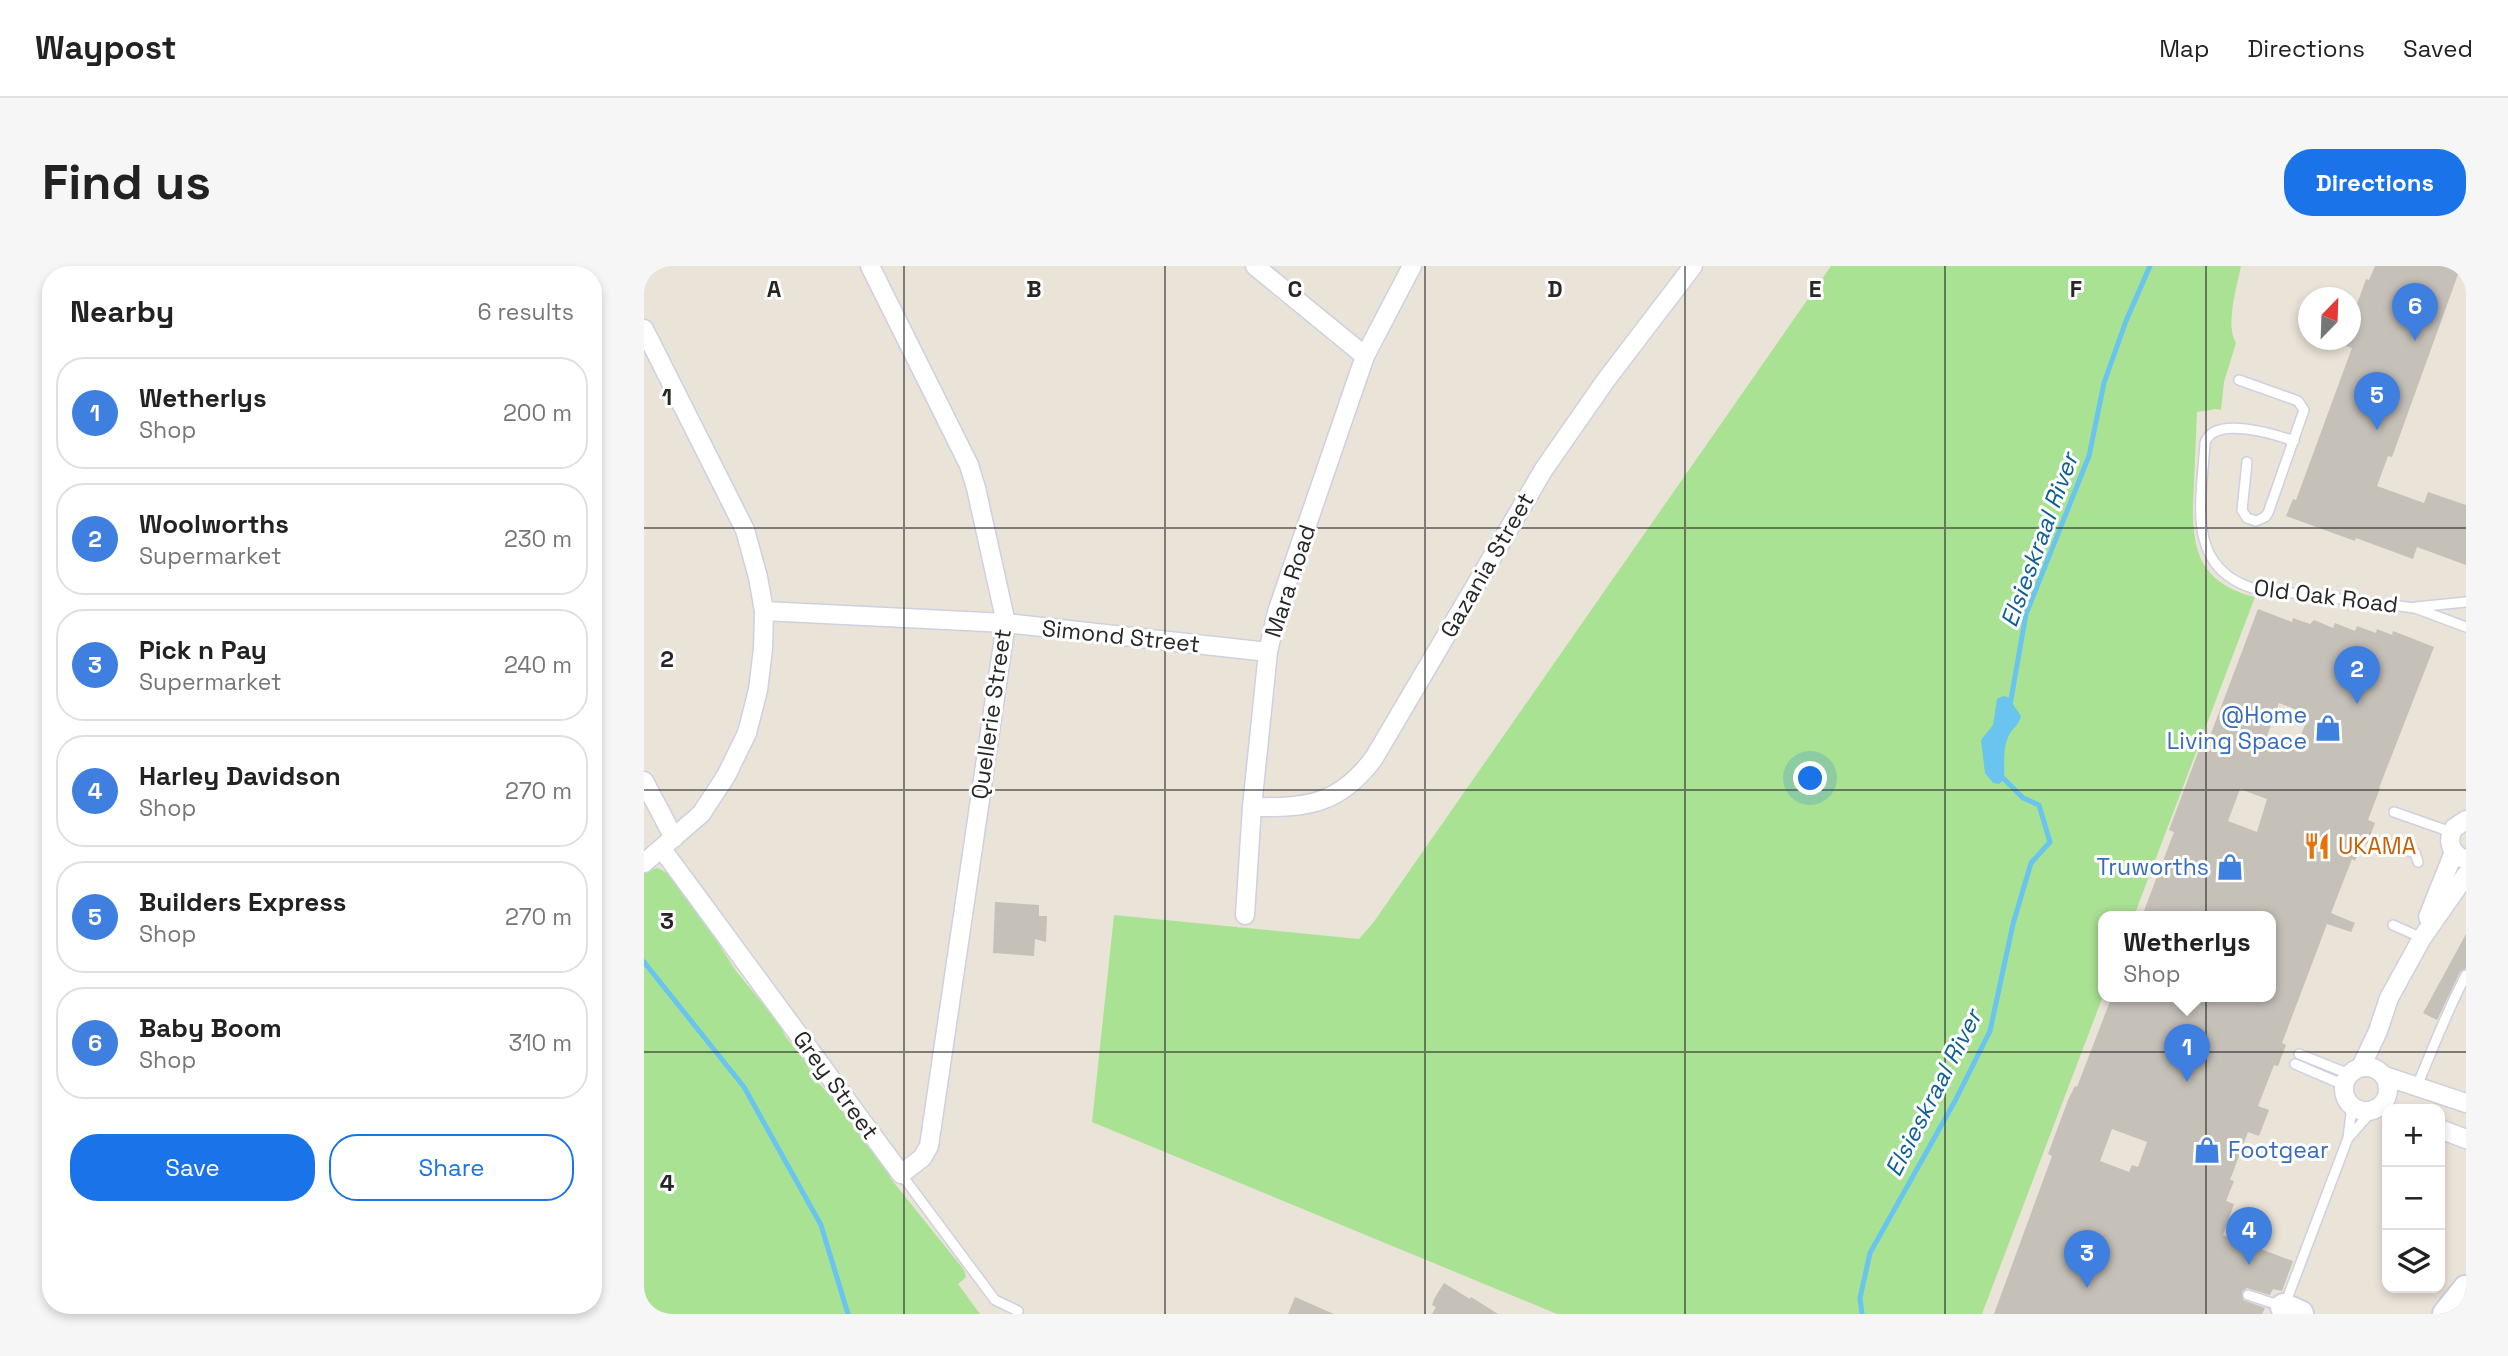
<!DOCTYPE html>
<html lang="en">
<head>
<meta charset="utf-8">
<style>
  :root { --surface:#fff; --page:#f6f6f6; --text:#222; --muted:#767676; --line:#e0e0e0; --accent:#1a73e8 }
  body { margin:0; font-family:"Space Grotesk",sans-serif; background:var(--page); color:var(--text) }
  .controls { position:absolute; right:21px; bottom:21px; display:grid; overflow:hidden; border-radius:14px; box-shadow:0 4px 10px #0003 }
  .controls button { width:63px; height:63px; display:grid; place-items:center; padding:0; border:0; border-bottom:2px solid var(--line); background:var(--surface); color:var(--text); font:35px sans-serif }
  .compass { position:absolute; left:1654px; top:21px; width:63px; height:63px; border-radius:50%; background:var(--surface); box-shadow:0 4px 10px #0003; rotate:23deg }
  .you { position:absolute; left:1167px; top:513px; width:24px; height:24px; margin:-18px; border:5px solid #fff; border-radius:50%; background:#1a73e8; box-shadow:0 0 0 10px #1a73e833 }
  .badge { display:grid; place-items:center; width:46px; height:46px; border-radius:50%; background:var(--accent); color:#fff; font-size:23px; font-weight:700 }
  .pin { position:absolute; translate:-50% -58px; filter:drop-shadow(0 2px 4px #0008) }
  .pin::after { content:''; position:absolute; top:37px; width:24px; height:21px; background:inherit; clip-path:polygon(0 0,100% 0,50% 100%) }
  .popup { position:absolute; left:1454px; top:645px; width:178px; height:91px; box-sizing:border-box; display:grid; place-content:center; border-radius:14px; background:var(--surface); filter:drop-shadow(0 2px 5px #0005); font-size:23px; white-space:nowrap; color:var(--muted) }
  .popup b { font-size:26px; color:var(--text) }
  .popup::after { content:''; position:absolute; left:50%; top:100%; margin-left:-14px; border:14px solid transparent; border-top-color:var(--surface) }
  .list { margin:0; padding:0; list-style:none }
  h2 { display:flex; justify-content:space-between; align-items:center; height:91px; margin:0; padding:0 28px; font-size:30px }
  h2 small { font-size:23px; font-weight:400; color:var(--muted) }
  .list li { display:grid; grid-template-columns:46px 1fr auto; gap:21px; align-items:center; box-sizing:border-box; height:112px; margin:0 14px 14px; padding:0 14px; border:2px solid var(--line); border-radius:28px }
  .list b { display:block; font-size:26px; white-space:nowrap }
  .list p { margin:0; font-size:23px; white-space:nowrap; color:var(--muted) }
  .list em { font-size:23px; font-style:normal; color:var(--muted) }
  .actions { display:flex; gap:14px; padding:21px 28px }
  .actions a { flex:1; padding:16px 0; border:2px solid var(--accent); border-radius:28px; text-align:center; font-size:24px; color:var(--accent) }
  .actions .main { background:var(--accent); color:#fff }
  .icon { flex:none; width:38px; height:38px; fill:none; stroke:currentColor; stroke-width:2; stroke-linecap:round; stroke-linejoin:round }
  .map { position:relative; flex:none; width:1822px; height:1048px; overflow:hidden; border-radius:28px }
  header { display:flex; align-items:center; gap:42px; box-sizing:border-box; height:98px; padding:0 35px; background:var(--surface); border-bottom:2px solid var(--line) }
  header strong { font-size:33px }
  nav { display:flex; gap:38px; margin-inline-start:auto; font-size:24px }
  .intro { display:flex; align-items:center; justify-content:space-between; box-sizing:border-box; height:168px; padding:0 42px }
  h1 { margin:0; font-size:49px }
  .button { padding:18px 32px; border-radius:28px; background:var(--accent); color:#fff; font-size:24px; font-weight:700 }
  main { display:flex; gap:42px; padding:0 42px }
  aside { flex:1; background:var(--surface); border-radius:28px; box-shadow:0 4px 10px #0003 }
  .map>svg:first-child { display:block }
  .green { fill:#aae293 }
  .water { fill:#69c4ef }
  .lines { fill:none; stroke-linecap:round; stroke-linejoin:round }
  .stream { stroke:#69c4ef; stroke-width:5 }
  .building { fill:#c5c0b8; fill-rule:evenodd }
  .lane-casing { stroke:#ced0e1; stroke-width:12 }
  .street-casing { stroke:#ced0e1; stroke-width:21 }
  .secondary-casing { stroke:#ced0e1; stroke-width:30 }
  .lane { stroke:#fff; stroke-width:9 }
  .street { stroke:#fff; stroke-width:18 }
  .secondary { stroke:#fff; stroke-width:26 }
  .grid { fill:none; stroke:#272727; stroke-width:2; stroke-opacity:0.55 }
  .labels { text-anchor:middle; dominant-baseline:central; stroke-width:6; stroke-linejoin:round; paint-order:stroke }
  .street-label { font-size:23px; fill:#272727; stroke:#fff }
  .shop-label { font-size:23px; fill:#366cbe; stroke:#fff; text-anchor:end }
  .food-label { font-size:23px; fill:#c56008; stroke:#fff; text-anchor:start }
  .water-label { font-size:24px; font-style:italic; fill:#0c5f96; stroke:#fff }
  .grid-label { font-size:23px; text-anchor:middle; font-weight:bold; fill:#272727; stroke:#fff; stroke-width:6; stroke-linejoin:round; paint-order:stroke }
</style>
</head>
<body>
<header>
<strong>Waypost</strong>
<nav><a>Map</a><a>Directions</a><a>Saved</a></nav>
</header>
<div class="intro"><h1>Find us</h1><a class="button">Directions</a></div>
<main>
<aside>
<h2>Nearby<small>6 results</small></h2>
<ul class="list">
<li><span class="badge" style="background:#3f7fe0">1</span><div><b>Wetherlys</b><p>Shop</p></div><em>200 m</em></li>
<li><span class="badge" style="background:#3f7fe0">2</span><div><b>Woolworths</b><p>Supermarket</p></div><em>230 m</em></li>
<li><span class="badge" style="background:#3f7fe0">3</span><div><b>Pick n Pay</b><p>Supermarket</p></div><em>240 m</em></li>
<li><span class="badge" style="background:#3f7fe0">4</span><div><b>Harley Davidson</b><p>Shop</p></div><em>270 m</em></li>
<li><span class="badge" style="background:#3f7fe0">5</span><div><b>Builders Express</b><p>Shop</p></div><em>270 m</em></li>
<li><span class="badge" style="background:#3f7fe0">6</span><div><b>Baby Boom</b><p>Shop</p></div><em>310 m</em></li>
</ul>
<div class="actions"><a class="main">Save</a><a>Share</a></div>
</aside>
<div class="map">
<svg width="1822" height="1048" viewBox="0 0 1822 1048">
  <rect width="100%" height="100%" fill="#eae3d8"/>
  <!-- green -->
  <g class="green">
    <path d="M1187,0H1597C1593,20 1581,59 1592,77L1580,116L1577,144L1572,143L1553,146C1552,170 1551,193 1550,217C1547,272 1547,315 1611,331L1490,650H1459V730L1338,1048H913L448,856L470,649L715,673L729,657Z"/>
    <polygon points="14,602 27,609 44,630 92,705 136,759 141,770 162,797 172,814 219,867 239,895 247,913 320,1004 322,1011 314,1018 336,1048 0,1048 0,605"/>
  </g>
  <!-- water -->
  <path class="water" d="M1359,430L1364,431L1377,450C1375,459 1369,462 1365,469C1358,484 1361,497 1360,513L1355,518L1349,517L1341,507L1337,474L1349,459L1353,433Z"/>
  <g class="lines">
    <!-- stream -->
    <g class="stream">
      <polyline points="1366,439 1382,348 1445,190 1460,117 1482,55 1506,0"/>
      <polyline points="0,696 100,821 177,959 204,1048"/>
      <polyline points="1218,1048 1216,1032 1226,987 1311,835 1346,765 1369,658 1387,597 1406,576 1395,539 1379,532 1356,509"/>
    </g>
  </g>
  <!-- building -->
  <g class="building">
    <polygon points="1731,0 1817,0 1748,191 1744,190 1733,220 1780,237 1784,226 1822,239 1822,299 1773,281 1769,293 1712,272 1711,275 1642,250 1649,233 1652,234 1708,82 1702,80 1704,74 1706,74 1706,67 1715,42 1712,41 1722,13 1725,14"/>
    <path d="M1614,343L1648,356L1649,352L1666,358L1670,354L1689,362L1691,357L1711,365L1713,360L1732,367L1733,363L1748,369L1749,365L1790,381L1735,522H1736L1724,554L1731,557L1723,578L1718,576L1711,595L1708,593L1687,647L1711,657L1707,666L1683,658L1638,777L1642,779L1634,800L1630,799L1614,840L1625,844L1615,870L1604,866L1586,914L1590,915L1582,935L1590,938L1579,969L1649,995L1638,1025L1629,1023L1626,1029L1603,1022L1598,1026L1599,1034L1621,1042L1618,1048H1350L1408,890L1404,888L1424,834L1431,820L1433,821L1468,730H1627V650H1498L1530,566L1525,564L1558,476L1563,478ZM1635,437L1665,449L1651,484L1622,473ZM1596,523L1623,533L1613,566L1584,555ZM1468,863L1503,876L1494,901L1488,899L1485,906L1456,895Z"/>
    <polygon points="351,636 395,639 395,650 403,650 402,676 391,673 390,690 349,687"/>
    <polygon points="1822,668 1822,702 1816,706 1793,754 1779,747"/>
    <polygon points="800,1017 826,1033 827,1031 854,1048 788,1048 792,1041 788,1039 790,1033"/>
    <polygon points="651,1031 690,1048 644,1048"/>
  </g>
  <g class="lines">
    <defs>
      <g id="lane">
        <polyline points="1595,114 1654,135 1660,144 1624,247 1621,251 1612,255 1603,252 1598,244 1603,196"/>
        <path d="M1650,175C1630,168 1570,149 1561,177C1558,232 1540,300 1608,322L1771,342L1822,361"/>
        <polyline points="1772,341 1822,336"/>
        <polyline points="1750,546 1807,566"/>
        <polyline points="1738,576 1771,587 1774,596"/>
        <polyline points="1749,659 1778,672"/>
        <polyline points="1655,788 1705,808"/>
        <polyline points="1651,798 1700,819"/>
        <path d="M1773,820C1789,782 1803,745 1822,709"/>
        <polyline points="1705,871 1729,844"/>
        <polyline points="257,908 351,1034 374,1045"/>
        <polyline points="1604,1029 1640,1041 1704,872 1707,848 1705,837"/>
      </g>
      <g id="street">
        <polyline points="611,0 721,90"/>
        <polyline points="0,63 101,264 114,311 120,345 119,383 114,424 103,467 82,510 57,548 0,597"/>
        <polyline points="120,345 362,357 624,386"/>
        <polyline points="0,515 30,572"/>
        <path d="M608,541C663,542 695,539 730,492L900,203L962,114L1049,0"/>
        <path d="M1822,554L1810,562C1802,576 1807,588 1822,594"/>
        <polyline points="18,583 257,908 278,892 285,880 362,357 332,222 325,199 226,0"/>
        <polyline points="601,649 608,541 624,386 633,346 721,90 768,0"/>
        <polyline points="1784,651 1810,586"/>
        <circle cx="1722" cy="823" r="22"/>
        <polyline points="1717,801 1734,765 1745,732 1778,672 1822,609"/>
        <polyline points="1741,810 1822,837"/>
        <polyline points="1796,863 1822,873"/>
      </g>
      <g id="secondary">
        <polyline points="1640,1041 1656,1048"/>
        <polyline points="1802,1048 1822,1023"/>
      </g>
    </defs>
    <!-- lane casing -->
    <use href="#lane" class="lane-casing"/>
    <!-- street casing -->
    <use href="#street" class="street-casing"/>
    <!-- secondary casing -->
    <use href="#secondary" class="secondary-casing"/>
    <!-- lane -->
    <use href="#lane" class="lane"/>
    <!-- street -->
    <use href="#street" class="street"/>
    <!-- secondary -->
    <use href="#secondary" class="secondary"/>
  </g>
  <!-- grid -->
  <path class="grid" d="M260,0V1048M521,0V1048M781,0V1048M1041,0V1048M1301,0V1048M1562,0V1048M0,262H1822M0,524H1822M0,786H1822"/>
  <!-- icons -->
  <defs>
    <symbol id="shop-bare" viewBox="-9 -9 18 18"><path d="M-5-2.5h2.3a2.7 3.5 0 0 1 5.4 0H5L5.5 6h-11ZM-1.5-2.5h3a1.5 2.3 0 0 0-3 0Z" fill="#3f7fe0" stroke="#fff" stroke-width="2.5" paint-order="stroke"/></symbol>
    <symbol id="restaurant-bare" viewBox="-9 -9 18 18"><path d="M-5-6h1v4h1v-4h1v4h1v-4h1v5L-1.5 .5V6h-2V.5L-5-1ZM5-6V6H3V1.5H1.5Q1.5-4 5-6Z" fill="#e8710a" stroke="#fff" stroke-width="2.5" paint-order="stroke"/></symbol>
  </defs>
  <g fill-rule="evenodd">
    <use href="#shop-bare" x="1665" y="443" width="38" height="38"/>
    <use href="#restaurant-bare" x="1654" y="561" width="38" height="38"/>
    <use href="#shop-bare" x="1567" y="582" width="38" height="38"/>
    <use href="#shop-bare" x="1544" y="865" width="38" height="38"/>
  </g>
  <g class="labels">
    <!-- street labels -->
    <g class="street-label">
      <text transform="translate(843 299) rotate(-60)">Gazania Street</text>
      <text transform="translate(646 315) rotate(-72)">Mara Road</text>
      <text transform="translate(1682 330) rotate(7)">Old Oak Road</text>
      <text transform="translate(477 370) rotate(6)">Simond Street</text>
      <text transform="translate(347 448) rotate(-82)">Quellerie Street</text>
      <text transform="translate(192 819) rotate(54)">Grey Street</text>
    </g>
    <!-- shop labels -->
    <g class="shop-label">
      <text x="1663" y="449">@Home<tspan x="1663" dy="26">Living Space</tspan></text>
      <text x="1565" y="601">Truworths</text>
      <text x="1584" y="884" text-anchor="start">Footgear</text>
    </g>
    <!-- food labels -->
    <g class="food-label">
      <text x="1694" y="580">UKAMA</text>
    </g>
    <!-- water labels -->
    <g class="water-label">
      <text transform="translate(1395 274) rotate(-70)">Elsieskraal River</text>
      <text transform="translate(1289 827) rotate(-63)">Elsieskraal River</text>
    </g>
  </g>
  <g class="grid-label">
    <text x="130" y="31">A</text>
    <text x="390" y="31">B</text>
    <text x="651" y="31">C</text>
    <text x="911" y="31">D</text>
    <text x="1171" y="31">E</text>
    <text x="1432" y="31">F</text>
    <text x="23" y="139">1</text>
    <text x="23" y="401">2</text>
    <text x="23" y="663">3</text>
    <text x="23" y="925">4</text>
  </g>
</svg>
<div class="controls">
<button>+</button>
<button>−</button>
<button><svg class="icon" aria-label="layers" viewBox="0 0 24 24"><path d="M12 4l9 5-9 5-9-5zM3 14l9 5 9-5"/></svg></button>
</div>
<svg class="compass" viewBox="-18 -18 36 36"><path d="M0-13l5 13h-10z" fill="#e53935"/><path d="M0 13l5-13h-10z" fill="#767676"/></svg>
<div class="you"></div>
<div class="pin badge" style="left:1543px;top:816px;background:#3f7fe0">1</div>
<div class="popup"><b>Wetherlys</b>Shop</div>
<div class="pin badge" style="left:1713px;top:438px;background:#3f7fe0">2</div>
<div class="pin badge" style="left:1443px;top:1022px;background:#3f7fe0">3</div>
<div class="pin badge" style="left:1605px;top:999px;background:#3f7fe0">4</div>
<div class="pin badge" style="left:1733px;top:164px;background:#3f7fe0">5</div>
<div class="pin badge" style="left:1771px;top:75px;background:#3f7fe0">6</div>
</div>
</main>
</body>
</html>
